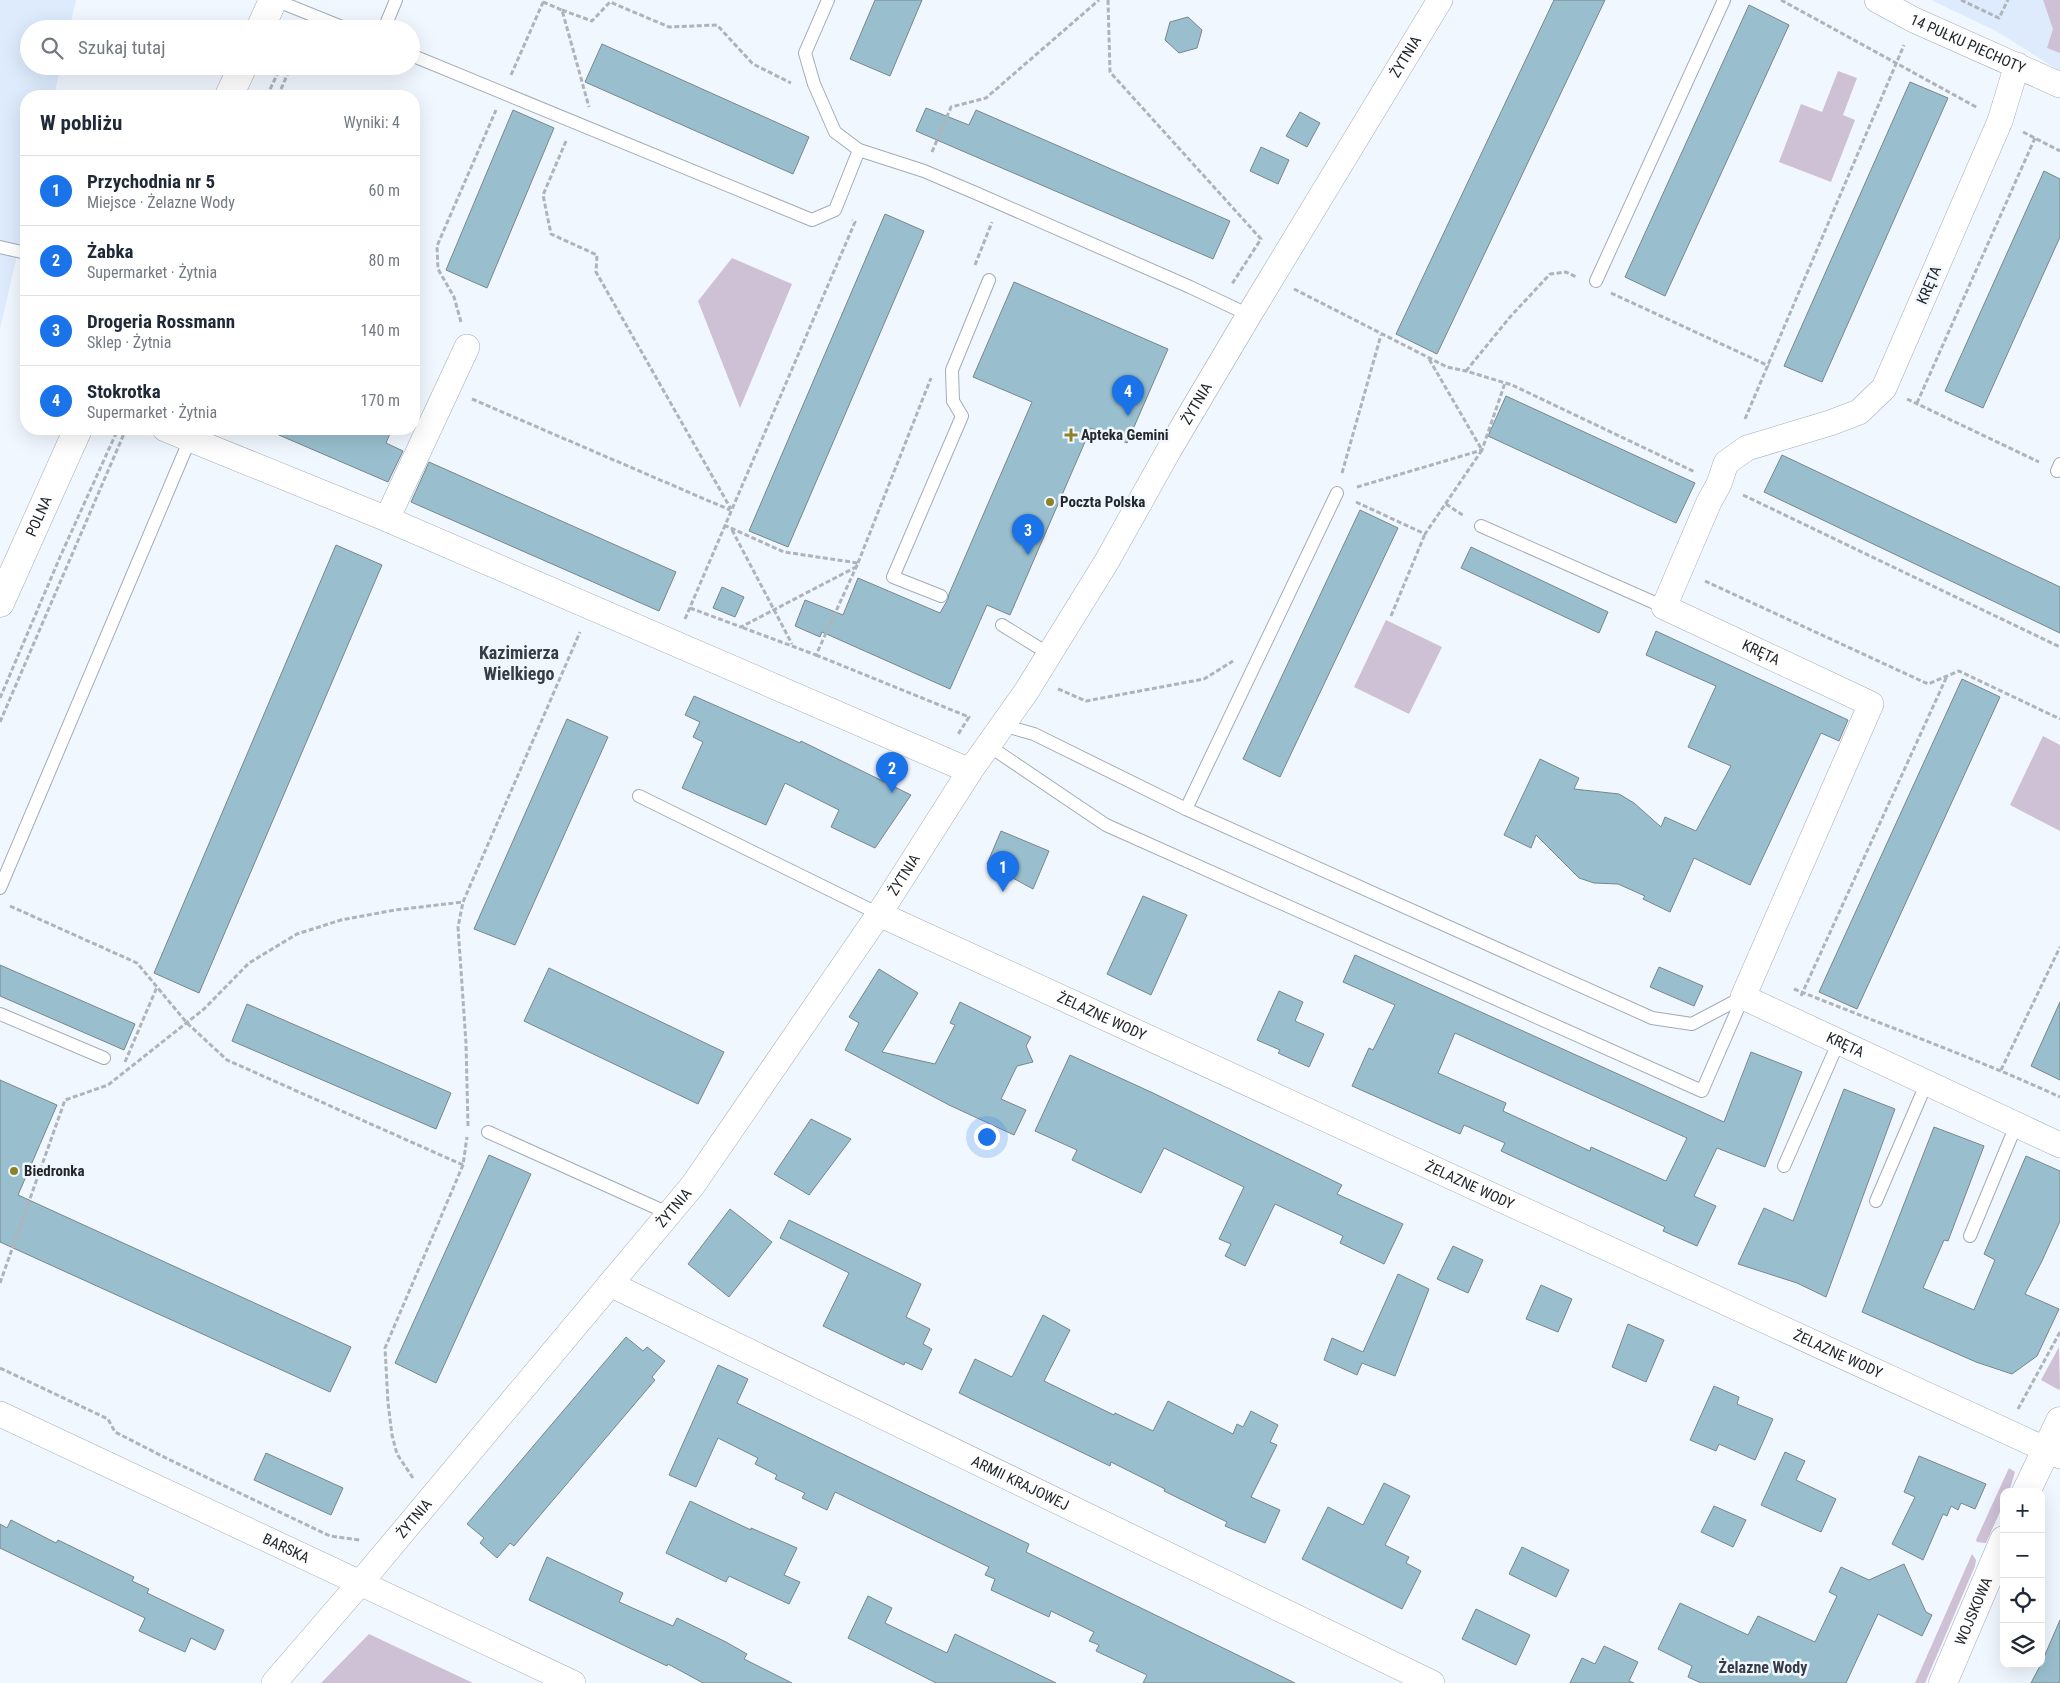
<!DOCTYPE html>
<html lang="pl">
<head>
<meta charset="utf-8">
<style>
  :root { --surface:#fff; --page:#f2f2f3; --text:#1f2937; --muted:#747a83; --line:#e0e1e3; --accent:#1a73e8 }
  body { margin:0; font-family:"Roboto Condensed",sans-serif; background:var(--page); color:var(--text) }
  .controls { position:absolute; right:15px; bottom:15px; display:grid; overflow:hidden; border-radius:10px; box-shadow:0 5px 20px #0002 }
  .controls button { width:45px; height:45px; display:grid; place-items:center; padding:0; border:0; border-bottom:1px solid var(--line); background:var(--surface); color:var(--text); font:25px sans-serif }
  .you { position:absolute; left:986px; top:1136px; width:18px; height:18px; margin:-12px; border:4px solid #fff; border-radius:50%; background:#1a73e8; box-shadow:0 0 0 8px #1a73e833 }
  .badge { display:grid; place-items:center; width:32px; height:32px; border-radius:50%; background:var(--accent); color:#fff; font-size:16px; font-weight:700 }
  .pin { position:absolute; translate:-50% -41px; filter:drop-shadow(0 1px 2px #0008) }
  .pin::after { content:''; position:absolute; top:26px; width:18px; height:15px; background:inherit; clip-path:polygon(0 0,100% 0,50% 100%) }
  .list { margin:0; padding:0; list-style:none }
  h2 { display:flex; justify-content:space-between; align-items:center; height:65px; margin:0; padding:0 20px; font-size:21px }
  h2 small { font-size:16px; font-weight:400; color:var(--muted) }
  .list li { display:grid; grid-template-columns:32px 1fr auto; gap:15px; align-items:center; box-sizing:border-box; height:70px; padding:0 20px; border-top:1px solid var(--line) }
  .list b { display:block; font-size:19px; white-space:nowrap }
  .list p { margin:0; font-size:16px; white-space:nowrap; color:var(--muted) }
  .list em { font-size:16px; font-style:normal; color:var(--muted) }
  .icon { flex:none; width:28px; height:28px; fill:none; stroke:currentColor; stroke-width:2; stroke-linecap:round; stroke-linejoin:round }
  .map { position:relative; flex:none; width:2060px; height:1683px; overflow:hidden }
  .search { position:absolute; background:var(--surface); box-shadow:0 5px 20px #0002; left:20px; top:20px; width:400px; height:55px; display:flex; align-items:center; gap:12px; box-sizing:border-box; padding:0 18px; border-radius:28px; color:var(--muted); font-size:19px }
  .panel { position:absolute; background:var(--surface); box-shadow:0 5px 20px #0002; left:20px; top:90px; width:400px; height:345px; border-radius:20px }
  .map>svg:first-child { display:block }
  .built { fill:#ddebfd }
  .green { fill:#cec0d5 }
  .building { fill:#99bfce; stroke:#78868c; fill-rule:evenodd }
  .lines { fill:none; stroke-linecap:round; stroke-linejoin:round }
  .service-casing { stroke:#a3acb7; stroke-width:14 }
  .minor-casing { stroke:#a3acb7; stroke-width:26 }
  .tertiary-casing { stroke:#a3acb7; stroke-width:29 }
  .path { stroke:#afb4ba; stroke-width:3; stroke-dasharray:5 2.5; stroke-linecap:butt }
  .service { stroke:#fff; stroke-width:12 }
  .minor { stroke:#fff; stroke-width:25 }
  .tertiary { stroke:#fff; stroke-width:28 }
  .poi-dot { fill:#8d8229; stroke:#f1f7fe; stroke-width:2 }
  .labels { text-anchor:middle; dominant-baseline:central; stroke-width:5; stroke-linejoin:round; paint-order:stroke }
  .street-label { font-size:15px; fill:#23272b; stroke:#f1f7fe }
  .poi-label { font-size:15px; font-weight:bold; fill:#23272b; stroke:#f1f7fe; text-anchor:start }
  .neighbourhood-label { font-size:16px; font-weight:bold; fill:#353c46; stroke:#f1f7fe }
  .quarter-label { font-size:18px; font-weight:bold; fill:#353c46; stroke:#f1f7fe }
</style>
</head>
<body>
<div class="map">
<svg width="2060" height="1683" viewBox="0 0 2060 1683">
  <rect width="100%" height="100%" fill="#f1f7fe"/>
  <!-- built -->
  <g class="built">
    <polygon points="0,0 76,0 69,29 29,29 29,66 61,66 54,96 26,96 26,216 0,329"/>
    <polygon points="1931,0 2060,0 2060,71 1996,31"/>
  </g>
  <!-- green -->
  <g class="green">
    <polygon points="2043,0 2060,0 2060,53 2047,48 2053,29"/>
    <polygon points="1838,71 1857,78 1843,115 1855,120 1831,182 1779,162 1801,104 1822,112"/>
    <polygon points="732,258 792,284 740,408 698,301"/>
    <polygon points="1386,620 1442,647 1409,714 1354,687"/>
    <polygon points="2043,736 2060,745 2060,831 2010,805"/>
    <polygon points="2059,1347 2060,1388 2059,1390 2041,1380"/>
    <polygon points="2009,1468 2015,1472 2009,1492 2004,1492 2004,1503 1986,1543 1977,1542 1976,1540"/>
    <polygon points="1972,1554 1976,1560 1975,1566 1925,1683 1915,1683"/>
    <polygon points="369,1634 473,1683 321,1683"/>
  </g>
  <!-- building -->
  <g class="building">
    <polygon points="875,0 922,0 890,76 850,59"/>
    <polygon points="1554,0 1605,0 1437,354 1396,334"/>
    <polygon points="1749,5 1789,25 1665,296 1625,277"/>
    <polygon points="1188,17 1202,30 1197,48 1179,53 1165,40 1170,22"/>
    <polygon points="602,44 809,137 793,174 585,82"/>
    <polygon points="1910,82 1948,98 1822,382 1784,366"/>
    <polygon points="926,108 969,125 976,110 1230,221 1213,259 916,131"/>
    <polygon points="513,110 554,128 487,288 446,270"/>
    <polygon points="1300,112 1320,123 1307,147 1286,136"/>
    <polygon points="1261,147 1289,160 1278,184 1250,171"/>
    <polygon points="2044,171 2060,179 2060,237 1983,408 1945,391"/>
    <polygon points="885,214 924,231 788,547 749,531"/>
    <polygon points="1014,282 1168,349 1127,443 1091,428 1010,615 987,605 950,689 822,632 820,637 795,626 805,600 843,615 858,578 940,613 948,599 949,594 1032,402 973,377"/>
    <polygon points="1506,396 1695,483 1676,523 1488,436"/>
    <polygon points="265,429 392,429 386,443 403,451 388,482"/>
    <polygon points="1782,455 2060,587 2060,633 1764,492"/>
    <polygon points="429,462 676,572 659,611 411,502"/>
    <polygon points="1360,510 1398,528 1280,777 1243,759"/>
    <polygon points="336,545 382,565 199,993 154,973"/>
    <polygon points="1471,547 1608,612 1599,633 1461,568"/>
    <polygon points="722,587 744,597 735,617 713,608"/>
    <polygon points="1656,631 1848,720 1839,741 1821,733 1750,885 1694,858 1670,912 1643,899 1645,896 1618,884 1594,883 1579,878 1536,835 1531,848 1504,835 1540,759 1579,778 1574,789 1619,794 1634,803 1661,827 1665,817 1696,831 1731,766 1688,747 1716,686 1646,655"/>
    <polygon points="1962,679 2000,697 1857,1009 1819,992"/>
    <polygon points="694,696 800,743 801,741 911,795 875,848 831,827 839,810 785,783 766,825 682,788 703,742 693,737 700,722 685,715"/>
    <polygon points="567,719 608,737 515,945 474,929"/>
    <polygon points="1001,831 1049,851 1033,889 987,864"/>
    <polygon points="1143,896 1187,915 1151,995 1107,974"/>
    <path d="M1355,955L1724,1122L1751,1052L1802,1072L1765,1167L1717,1148L1694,1196L1716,1206L1697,1246L1663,1231L1665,1227L1501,1151L1505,1143L1464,1125L1460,1134L1352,1086L1369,1048L1373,1050L1395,1005L1343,982ZM1455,1033L1687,1138L1666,1181L1591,1147L1590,1151L1503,1111L1506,1103L1438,1073Z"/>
    <polygon points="0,965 135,1024 124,1050 0,996"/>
    <polygon points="1659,967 1703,986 1694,1006 1650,987"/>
    <polygon points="549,968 724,1052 698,1104 524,1021"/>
    <polygon points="879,969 918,993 882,1052 935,1064 955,1025 950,1023 960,1002 1031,1037 1026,1046 1033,1062 1017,1066 1001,1099 1026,1110 1014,1135 949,1105 845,1050 859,1023 849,1017"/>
    <polygon points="1279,991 1303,1002 1295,1021 1324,1034 1309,1067 1278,1053 1280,1050 1257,1040"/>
    <polygon points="2060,1002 2060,1080 2031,1066"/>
    <polygon points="247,1004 451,1093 436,1129 232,1041"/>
    <polygon points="1070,1055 1153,1093 1342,1185 1337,1194 1403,1224 1384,1264 1340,1243 1343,1236 1275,1204 1245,1266 1225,1256 1231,1244 1219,1239 1244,1187 1164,1148 1141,1193 1072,1160 1077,1150 1035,1131"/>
    <polygon points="0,1080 57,1105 18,1195 351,1347 330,1392 0,1242"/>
    <polygon points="1844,1089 1895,1109 1826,1297 1797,1283 1738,1264 1764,1208 1793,1221"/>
    <polygon points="811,1119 851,1139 809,1195 774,1174"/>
    <polygon points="1934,1127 1984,1146 1948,1241 1944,1240 1923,1288 1974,1310 1995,1260 1984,1254 2026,1156 2060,1171 2060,1221 2042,1261 2025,1294 2059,1309 2037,1356 2012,1374 1976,1362 1862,1312"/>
    <polygon points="489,1155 531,1174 436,1383 395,1363"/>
    <polygon points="730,1209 772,1242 729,1297 688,1264"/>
    <polygon points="789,1220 921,1284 906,1317 930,1329 923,1344 932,1349 922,1370 905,1362 904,1365 823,1326 849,1273 780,1238"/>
    <polygon points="1453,1246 1483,1260 1468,1293 1437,1279"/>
    <polygon points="1398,1274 1429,1289 1395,1376 1362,1363 1357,1375 1324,1360 1332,1338 1363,1352"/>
    <polygon points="1541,1285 1572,1299 1558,1332 1526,1319"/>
    <polygon points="1043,1315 1070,1330 1044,1381 1114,1415 1115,1413 1153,1431 1168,1401 1233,1434 1237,1424 1243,1427 1251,1411 1278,1425 1270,1442 1277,1445 1251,1497 1280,1510 1265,1543 1225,1526 1227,1522 1164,1491 1165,1489 1111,1462 1110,1466 959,1393 975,1359 1012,1377"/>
    <polygon points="1628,1324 1664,1340 1646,1382 1612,1367"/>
    <polygon points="626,1337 643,1351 647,1347 665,1361 652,1377 655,1380 514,1546 510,1543 497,1558 480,1543 484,1538 467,1524"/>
    <polygon points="718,1365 748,1379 737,1403 1029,1544 1026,1552 1295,1683 1143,1683 1147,1675 1096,1651 1099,1645 1089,1641 1094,1632 1051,1611 1049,1617 991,1590 995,1579 985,1575 989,1567 835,1492 827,1510 802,1498 805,1493 775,1479 777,1475 755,1464 758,1458 718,1438 696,1487 669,1475"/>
    <polygon points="1714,1386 1739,1397 1737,1404 1773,1419 1755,1460 1719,1444 1716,1451 1690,1440"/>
    <polygon points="1785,1452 1805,1461 1796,1480 1836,1499 1821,1532 1761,1505"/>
    <polygon points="266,1453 343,1488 331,1515 254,1480"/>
    <polygon points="1919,1456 1986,1484 1975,1509 1961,1503 1958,1510 1951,1506 1947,1516 1943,1514 1923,1560 1892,1544 1915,1497 1904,1492"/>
    <polygon points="1384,1483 1410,1496 1385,1545 1409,1557 1406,1563 1421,1571 1402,1609 1302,1559 1328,1507 1363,1525"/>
    <polygon points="690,1501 751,1530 751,1528 797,1548 784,1575 800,1582 789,1604 729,1576 726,1582 666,1553"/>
    <polygon points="1714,1506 1746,1520 1733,1547 1701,1532"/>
    <polygon points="11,1520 56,1543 58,1540 134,1577 132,1581 149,1589 147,1593 224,1630 215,1650 191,1638 185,1652 139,1631 145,1618 0,1548 0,1524 7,1528"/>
    <polygon points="1522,1547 1569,1570 1556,1597 1509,1574"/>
    <polygon points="547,1557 623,1593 619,1602 673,1626 677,1618 726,1642 747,1654 744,1659 792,1683 703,1683 668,1664 667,1666 529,1600"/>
    <polygon points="1904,1564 1926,1612 1932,1615 1922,1636 1878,1614 1846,1683 1701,1683 1688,1677 1692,1666 1658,1649 1680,1603 1748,1635 1758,1616 1815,1642 1837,1596 1829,1592 1841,1567 1869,1580"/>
    <polygon points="868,1596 892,1608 885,1623 947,1653 955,1634 1056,1683 936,1683 848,1638"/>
    <polygon points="1476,1609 1530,1635 1516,1665 1462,1639"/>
    <polygon points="2060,1620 2060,1683 2031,1683 2041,1664"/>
    <polygon points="1604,1646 1638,1662 1629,1681 1634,1683 1570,1683 1582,1658 1595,1664"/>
  </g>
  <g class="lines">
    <defs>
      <g id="service">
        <polyline points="275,0 347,29"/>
        <polyline points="828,0 805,53 814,84 835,132 859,150"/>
        <polyline points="384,29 396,0"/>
        <polyline points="411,55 812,220 835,210 859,150 924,171 978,194 1190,287 1249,315"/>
        <polyline points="0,247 26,253"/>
        <polyline points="1596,281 1724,0"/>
        <polyline points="2057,471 2060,464"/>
        <polyline points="1481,526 1664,607"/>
        <polyline points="941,596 893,577 962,416 953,401 952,370 989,280"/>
        <polyline points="1002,625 1049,654"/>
        <polyline points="1002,725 1034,734 1186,809 1652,1018 1692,1024 1743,997"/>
        <polyline points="989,746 1106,825 1702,1091 1743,997"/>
        <polyline points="639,796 879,914"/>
        <polyline points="1186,809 1337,493"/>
        <polyline points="0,888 190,439"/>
        <polyline points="0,1014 104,1058"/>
        <polyline points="488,1132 670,1214"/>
        <polyline points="1784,1166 1839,1041"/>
        <polyline points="1876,1201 1927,1082"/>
        <polyline points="1970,1236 2017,1123"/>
      </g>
      <g id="minor">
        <path id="s1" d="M1877,0L1914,20L2060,85"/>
        <path id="s2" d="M2017,65L2000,121L1884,388L1859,412L1830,423L1747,448L1726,463L1719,484L1709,502L1664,607L1871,704L1743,997L2060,1145"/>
        <polyline points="165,429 387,519 970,771"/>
        <polyline points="387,519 467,347"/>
        <path id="s3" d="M879,914L2060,1456"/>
        <path id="s4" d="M610,1284L1432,1683"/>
        <path id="s5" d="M0,1414L573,1683"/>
        <path id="s6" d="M274,1683L361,1582L693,1185L879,914L970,771L1026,692L1107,561L1169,450L1249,315L1440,0"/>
      </g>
      <g id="tertiary">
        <polyline points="260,29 273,0"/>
        <polyline points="229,96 243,66"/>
        <path id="s7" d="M0,603L78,429"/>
        <polyline points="2026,1492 2060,1421"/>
        <path id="s8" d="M1943,1683L2004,1540"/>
      </g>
    </defs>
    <!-- service casing -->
    <use href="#service" class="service-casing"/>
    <!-- minor casing -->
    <use href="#minor" class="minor-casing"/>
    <!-- tertiary casing -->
    <use href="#tertiary" class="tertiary-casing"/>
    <!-- path -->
    <g class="path">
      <polyline points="1108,0 1110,72 1261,239 1232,284"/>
      <polyline points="1781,0 1978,108"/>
      <polyline points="1961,0 1999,18 2008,0"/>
      <polyline points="543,2 562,10 589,107"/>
      <polyline points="562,10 592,21 610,2 669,27 717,25 753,64 791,83"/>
      <polyline points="511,75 544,0"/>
      <polyline points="267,96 281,66"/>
      <polyline points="278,96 291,66"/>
      <polyline points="2023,132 2060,151"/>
      <polyline points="566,141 543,195 551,234 597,255 596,272 731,509"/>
      <polyline points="932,152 951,107 986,98 1099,0"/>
      <polyline points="975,265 992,222"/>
      <polyline points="1294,289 1447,367 1466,371 1512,385 1695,472"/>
      <polyline points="1611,293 1769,366"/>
      <polyline points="461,322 454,297 438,269 437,246 496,110"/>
      <polyline points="1466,371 1510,317 1550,274 1566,272 1576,277"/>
      <polyline points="472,399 730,510"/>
      <polyline points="1907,399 2039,462"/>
      <polyline points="1917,403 2035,138"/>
      <polyline points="1745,419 1904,45"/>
      <polyline points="1342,473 1381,335"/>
      <polyline points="1357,487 1482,450 1505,383"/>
      <polyline points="1743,495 2060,647"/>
      <polyline points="1356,502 1425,534 1482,450 1429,359"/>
      <polyline points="1446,504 1464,516"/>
      <polyline points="724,525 784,552 858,563 816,655 741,627"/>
      <polyline points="732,530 792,644"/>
      <polyline points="858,563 931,378"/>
      <polyline points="1705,581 1928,684 1959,671 2060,719"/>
      <polyline points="690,608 741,627 856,567"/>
      <polyline points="1391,616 1425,534"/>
      <polyline points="685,619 855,222 852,220"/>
      <polyline points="816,655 969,717 957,736"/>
      <polyline points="1058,689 1086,701 1204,679 1233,661"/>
      <polyline points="0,698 60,557 118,429"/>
      <polyline points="0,722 126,429"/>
      <polyline points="10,906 137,963 187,1023 227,1060 463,1165"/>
      <path d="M1794,989C1883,1025 1973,1057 2060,1097"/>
      <polyline points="1801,996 1947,676"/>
      <polyline points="125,1062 157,987"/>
      <polyline points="2001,1070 2060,947"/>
      <polyline points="468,1126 466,1043 458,927 463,902 580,632"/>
      <polyline points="0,1283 65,1100 108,1085 204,1009 249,963 297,934 341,920 395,910 463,902"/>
      <polyline points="0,1368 108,1419 115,1432 168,1459 330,1536 360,1540"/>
      <polyline points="2018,1409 2060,1332"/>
      <polyline points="413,1478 397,1454 392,1435 388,1403 385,1348 463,1165 467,1137"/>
    </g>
    <!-- service -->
    <use href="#service" class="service"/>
    <!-- minor -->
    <use href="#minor" class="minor"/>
    <!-- tertiary -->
    <use href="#tertiary" class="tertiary"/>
  </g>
  <!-- markers -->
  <g class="poi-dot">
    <path d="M1068.5 427.5h5v5h5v5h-5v5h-5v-5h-5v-5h5z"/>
    <circle cx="1050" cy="502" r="5"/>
    <circle cx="14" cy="1171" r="5"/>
  </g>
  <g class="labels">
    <!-- street labels -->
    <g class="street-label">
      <text stroke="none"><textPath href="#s1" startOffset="101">14 PUŁKU PIECHOTY</textPath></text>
      <text stroke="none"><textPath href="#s6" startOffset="1986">ŻYTNIA</textPath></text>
      <text transform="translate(1929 285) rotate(-67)">KRĘTA</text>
      <text stroke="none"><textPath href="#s6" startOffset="1581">ŻYTNIA</textPath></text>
      <text stroke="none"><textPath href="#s7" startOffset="95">POLNA</textPath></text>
      <text stroke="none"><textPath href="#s2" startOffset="792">KRĘTA</textPath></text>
      <text stroke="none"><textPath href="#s6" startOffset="1026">ŻYTNIA</textPath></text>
      <text stroke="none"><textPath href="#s3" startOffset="245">ŻELAZNE WODY</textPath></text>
      <text stroke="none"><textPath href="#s2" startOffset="1346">KRĘTA</textPath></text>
      <text stroke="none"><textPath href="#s3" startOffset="650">ŻELAZNE WODY</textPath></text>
      <text stroke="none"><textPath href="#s6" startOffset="621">ŻYTNIA</textPath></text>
      <text stroke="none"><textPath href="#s3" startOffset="1055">ŻELAZNE WODY</textPath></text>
      <text stroke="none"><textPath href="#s4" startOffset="456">ARMII KRAJOWEJ</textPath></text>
      <text stroke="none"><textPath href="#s6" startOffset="216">ŻYTNIA</textPath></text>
      <text stroke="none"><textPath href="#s5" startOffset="316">BARSKA</textPath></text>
      <text stroke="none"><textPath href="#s8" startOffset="78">WOJSKOWA</textPath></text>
    </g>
    <!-- poi labels -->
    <g class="poi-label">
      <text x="1081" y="435">Apteka Gemini</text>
      <text x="1060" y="502">Poczta Polska</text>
      <text x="24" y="1171">Biedronka</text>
    </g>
    <!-- neighbourhood labels -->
    <g class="neighbourhood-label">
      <text x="1763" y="1667">Żelazne Wody</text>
    </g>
    <!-- quarter labels -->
    <g class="quarter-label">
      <text x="519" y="652">Kazimierza<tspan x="519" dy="21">Wielkiego</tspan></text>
    </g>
  </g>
</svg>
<div class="controls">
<button>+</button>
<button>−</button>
<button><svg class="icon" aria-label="locate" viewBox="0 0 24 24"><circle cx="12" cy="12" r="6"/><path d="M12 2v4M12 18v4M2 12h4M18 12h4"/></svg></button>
<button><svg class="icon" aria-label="layers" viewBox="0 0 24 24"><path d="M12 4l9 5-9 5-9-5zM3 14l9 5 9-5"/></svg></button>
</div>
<div class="you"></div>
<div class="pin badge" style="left:1003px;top:892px">1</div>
<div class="pin badge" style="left:892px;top:793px">2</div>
<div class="pin badge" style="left:1028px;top:555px">3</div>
<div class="pin badge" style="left:1128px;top:416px">4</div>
<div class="search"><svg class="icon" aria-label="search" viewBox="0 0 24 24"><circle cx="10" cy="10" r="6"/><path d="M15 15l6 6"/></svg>Szukaj tutaj</div>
<section class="panel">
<h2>W pobliżu<small>Wyniki: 4</small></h2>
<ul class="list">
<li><span class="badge">1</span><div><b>Przychodnia nr 5</b><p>Miejsce · Żelazne Wody</p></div><em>60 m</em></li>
<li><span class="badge">2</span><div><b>Żabka</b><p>Supermarket · Żytnia</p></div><em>80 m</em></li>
<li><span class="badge">3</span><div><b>Drogeria Rossmann</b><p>Sklep · Żytnia</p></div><em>140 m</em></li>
<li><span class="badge">4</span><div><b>Stokrotka</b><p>Supermarket · Żytnia</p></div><em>170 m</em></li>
</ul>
</section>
</div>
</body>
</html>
